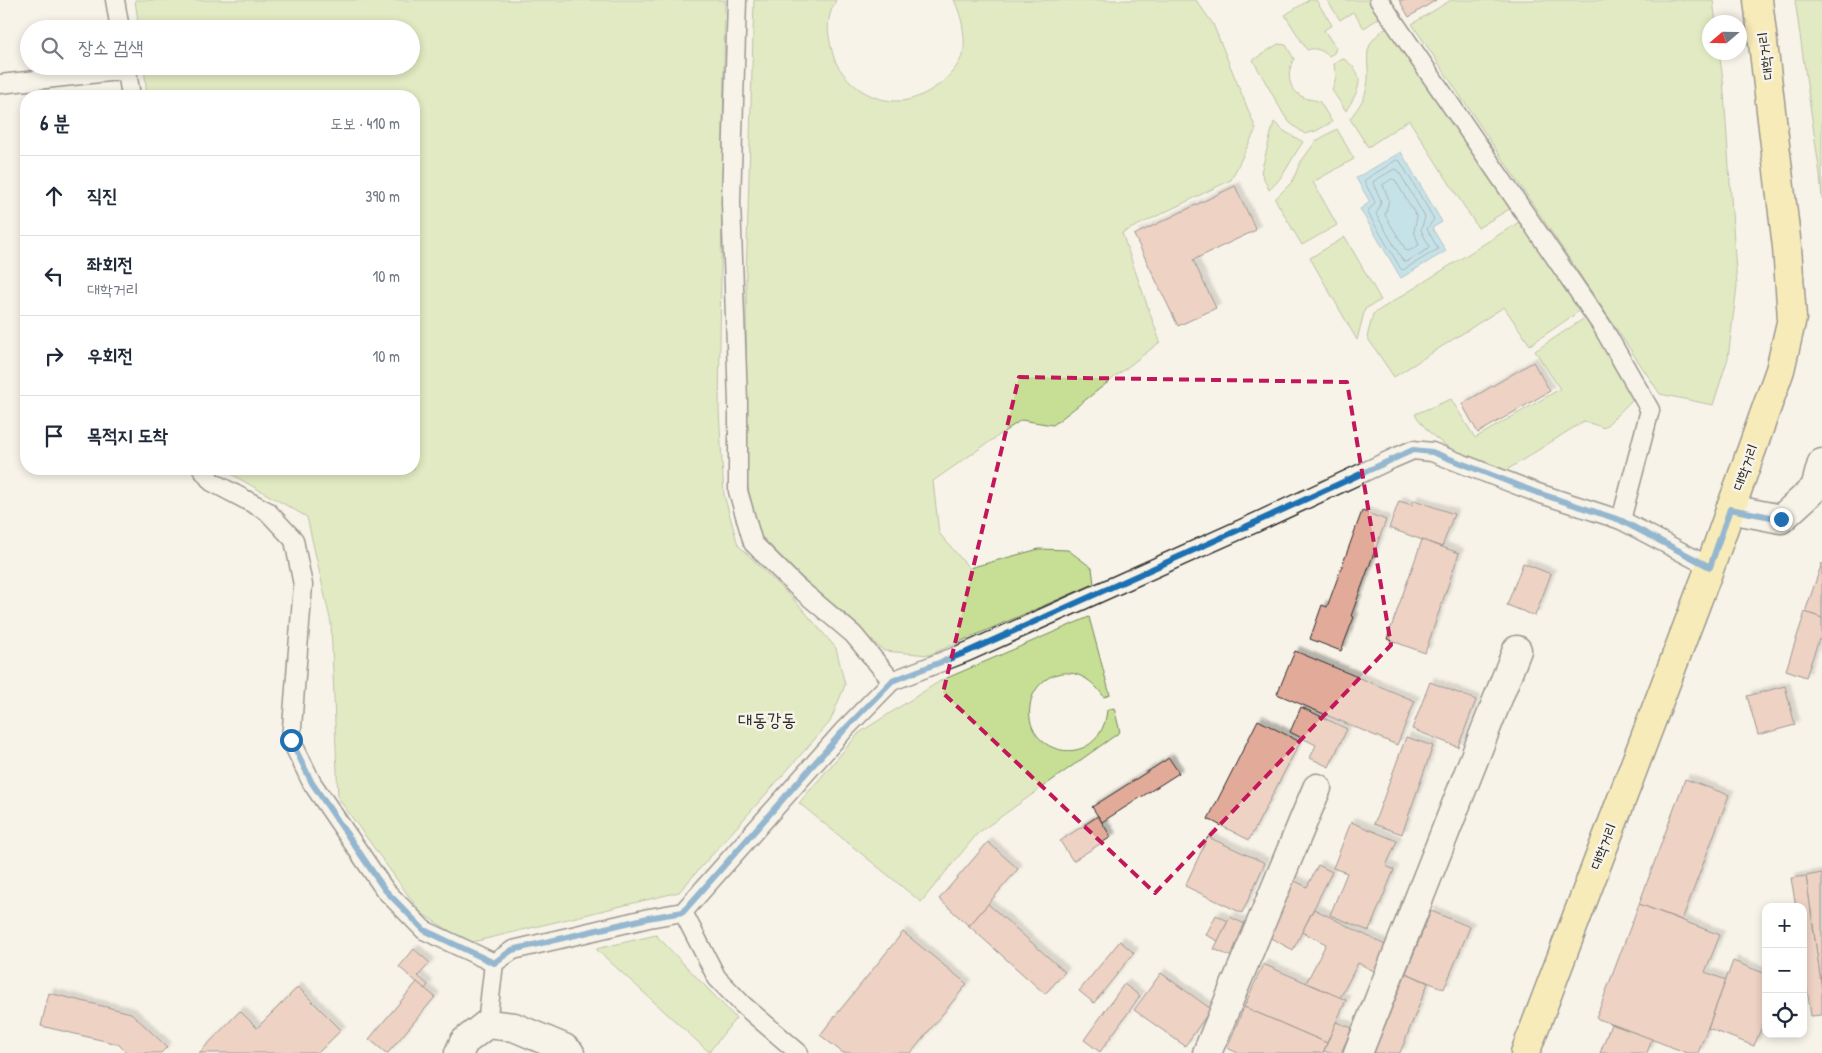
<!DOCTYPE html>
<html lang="ko">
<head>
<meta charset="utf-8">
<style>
  :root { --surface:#fff; --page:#f2f2f3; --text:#1f2937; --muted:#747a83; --line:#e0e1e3 }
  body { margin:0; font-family:"Patrick Hand","Poor Story",sans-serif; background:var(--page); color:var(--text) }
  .controls { position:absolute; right:15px; bottom:15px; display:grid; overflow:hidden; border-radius:10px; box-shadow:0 2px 8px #0003 }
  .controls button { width:45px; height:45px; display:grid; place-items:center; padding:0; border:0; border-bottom:1px solid var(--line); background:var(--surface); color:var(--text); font:25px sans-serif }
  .compass { position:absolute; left:1702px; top:15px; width:45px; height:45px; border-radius:50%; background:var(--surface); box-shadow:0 2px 8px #0003; rotate:250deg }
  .stop { position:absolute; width:15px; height:15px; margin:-11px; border:4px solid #1f6fb2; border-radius:50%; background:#fff }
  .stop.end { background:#1f6fb2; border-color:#fff; box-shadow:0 1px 5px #0008 }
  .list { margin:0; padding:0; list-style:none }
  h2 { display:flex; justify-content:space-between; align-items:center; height:65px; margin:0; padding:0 20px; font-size:21px }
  h2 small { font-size:16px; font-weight:400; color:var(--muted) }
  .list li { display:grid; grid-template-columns:32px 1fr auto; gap:15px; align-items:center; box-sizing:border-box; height:80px; padding:0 20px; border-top:1px solid var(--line) }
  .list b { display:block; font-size:19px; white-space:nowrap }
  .list p { margin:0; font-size:16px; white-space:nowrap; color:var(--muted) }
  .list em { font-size:16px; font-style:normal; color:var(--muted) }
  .icon { flex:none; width:28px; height:28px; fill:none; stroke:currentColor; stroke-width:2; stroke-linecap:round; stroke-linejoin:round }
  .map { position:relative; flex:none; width:1822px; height:1053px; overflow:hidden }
  .search { position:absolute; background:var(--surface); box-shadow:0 2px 8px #0003; left:20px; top:20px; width:400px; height:55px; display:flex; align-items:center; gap:12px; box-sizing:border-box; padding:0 18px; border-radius:28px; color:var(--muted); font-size:19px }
  .panel { position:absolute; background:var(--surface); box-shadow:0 2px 8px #0003; left:20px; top:90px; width:400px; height:385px; border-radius:20px }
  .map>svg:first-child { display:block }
  .green { fill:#c6df95; stroke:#788560 }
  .water { fill:#89cfea; stroke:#638d9e }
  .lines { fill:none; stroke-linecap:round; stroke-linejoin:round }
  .shore { stroke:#516d77; stroke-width:1 }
  .building { fill:#e2ab99; stroke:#2b2b2b; filter:url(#shadow) }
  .service-casing { stroke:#2b2b2b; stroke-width:21 }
  .minor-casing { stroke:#2b2b2b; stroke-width:31 }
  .primary-casing { stroke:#2b2b2b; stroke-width:31 }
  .service { stroke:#f7f3e8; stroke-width:18 }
  .minor { stroke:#f7f3e8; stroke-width:28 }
  .primary { stroke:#f6e381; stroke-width:28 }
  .route { stroke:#1f6fb2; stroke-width:6 }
  .marked { fill:none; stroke:#c2185b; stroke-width:4; stroke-dasharray:10 6; stroke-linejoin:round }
  .labels { text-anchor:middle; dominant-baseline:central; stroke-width:5; stroke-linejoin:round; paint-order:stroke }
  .street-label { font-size:15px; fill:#2b2b2b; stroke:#f7f3e8 }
  .quarter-label { font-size:18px; fill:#2b2b2b; stroke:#f7f3e8 }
</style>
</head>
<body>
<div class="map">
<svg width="1822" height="1053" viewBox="0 0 1822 1053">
  <defs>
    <filter id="shadow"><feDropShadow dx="4.5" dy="-4.5" stdDeviation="1" flood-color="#0004"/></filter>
  </defs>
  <rect width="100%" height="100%" fill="#f7f3e8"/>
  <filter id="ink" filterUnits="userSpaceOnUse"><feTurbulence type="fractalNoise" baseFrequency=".02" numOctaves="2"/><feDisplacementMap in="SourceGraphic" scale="10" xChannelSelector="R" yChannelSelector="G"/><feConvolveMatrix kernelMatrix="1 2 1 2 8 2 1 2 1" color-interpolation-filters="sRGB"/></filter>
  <g filter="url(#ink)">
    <!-- green -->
    <g class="green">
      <polygon points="135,0 725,0 719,410 724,495 738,545 798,604 836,648 845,685 830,722 679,892 469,943 421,913 338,798 331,623 307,517 222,469 414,469 414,96 147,96 144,66 411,66 411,29 139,29"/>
      <path d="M754,0H836C826,19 827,30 832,51C835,65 842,73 852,83C864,94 879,101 897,101C922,102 961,74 964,48C965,32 961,14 954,0H1196L1213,24L1256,129L1231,180L1122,233L1160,342L1053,425L1021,420L933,481L939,533L969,568L1039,549L1068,550L1092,568L1094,584L929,655L884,651L798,574L760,535L747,484L746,281Z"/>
      <path d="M1309,0H1316L1332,25L1324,30L1336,48L1334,53L1329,56C1321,50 1316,47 1307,50L1285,15Z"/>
      <polygon points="1327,0 1370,0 1381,17 1364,28 1353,12 1340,20"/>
      <polygon points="1451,0 1713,0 1716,22 1710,22 1710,52 1719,53 1723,78 1737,286 1728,358 1713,405 1660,394 1412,24"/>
      <polygon points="1795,0 1822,0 1822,199 1820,175"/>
      <path d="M1387,27L1511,208L1478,228L1409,120L1368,147L1350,119C1355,111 1364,101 1366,91C1374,61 1355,50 1387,27Z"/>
      <path d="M1278,44L1286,45L1294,59C1285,76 1289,93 1308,99C1313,100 1316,100 1320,102L1332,122L1316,131L1305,134L1290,123L1284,115L1253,60Z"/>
      <path d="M1344,59C1369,76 1358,91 1346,111L1332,90L1336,77L1334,64L1339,60Z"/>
      <path d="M1274,122L1284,131L1303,142C1291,158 1285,177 1269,190L1261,172Z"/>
      <polygon points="1337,129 1354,159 1313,182 1337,225 1302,245 1275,199 1292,182 1300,163 1316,141"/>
      <polygon points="1519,222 1581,310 1530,345 1504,307 1394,377 1367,337 1373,314"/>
      <polygon points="1345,237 1381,300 1365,309 1357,340 1310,258"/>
      <path d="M1586,317L1598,333L1633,399L1604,428L1584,421L1502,473C1467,456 1437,449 1415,414L1451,399L1475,438L1560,389L1535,351Z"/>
      <path d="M1089,617L1110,695L1104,697C1091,677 1068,664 1045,680C1037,686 1031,696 1030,706C1023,757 1101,772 1107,710L1114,708L1120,732L978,833L921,902L799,803L859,733L940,681Z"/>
      <polygon points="656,935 736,1018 709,1052 596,949"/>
    </g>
    <!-- water -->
    <polygon class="water" points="1401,152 1442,222 1432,228 1446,251 1401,278 1360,209 1370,202 1356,178"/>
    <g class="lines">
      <!-- shore -->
      <g class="shore">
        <polygon points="1397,160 1400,161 1434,219 1427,229 1438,249 1403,270 1401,269 1368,213 1368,210 1373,206 1375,202 1364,181"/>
        <path d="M1395,169L1398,170L1425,217L1421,230L1429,246L1428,249L1406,262L1403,261L1376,214C1386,198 1377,197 1373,182Z"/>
        <polygon points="1392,179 1395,180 1417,217 1414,231 1419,245 1409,251 1406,250 1385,215 1389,200 1383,185"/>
      </g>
    </g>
    <!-- building -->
    <g class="building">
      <polygon points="1399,0 1436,0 1409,17"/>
      <polygon points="1235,186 1256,230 1193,260 1216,308 1178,326 1134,235"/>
      <polygon points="1533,362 1550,391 1478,433 1462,404"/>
      <polygon points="1414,500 1454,514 1442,547 1389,528 1399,501 1412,505"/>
      <polygon points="1362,511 1386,520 1351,616 1354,617 1341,651 1310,639 1322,605 1327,607"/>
      <polygon points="1422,540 1459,553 1425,653 1387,639"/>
      <polygon points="1523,563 1551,574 1535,616 1507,605"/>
      <polygon points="1822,563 1822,618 1805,612"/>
      <polygon points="1805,612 1822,618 1822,640 1819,639 1806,677 1786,670"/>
      <polygon points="1295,651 1415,701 1397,745 1277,694"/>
      <polygon points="1430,682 1476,700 1458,747 1412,729"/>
      <polygon points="1785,686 1795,725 1758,735 1747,696"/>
      <polygon points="1301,707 1347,729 1329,767 1310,758 1316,745 1290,732"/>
      <polygon points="1258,720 1300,742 1249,840 1208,819"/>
      <polygon points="1406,737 1433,746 1402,834 1374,824"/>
      <polygon points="1169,758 1179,773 1102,822 1092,807"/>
      <polygon points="1685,779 1729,795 1682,920 1639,904"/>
      <polygon points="1098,816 1111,837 1073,861 1060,841"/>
      <polygon points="1351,822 1397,841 1386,866 1394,870 1369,931 1330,915 1347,873 1333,868"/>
      <polygon points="1208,837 1265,863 1242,913 1185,886"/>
      <polygon points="988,842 1018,869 969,926 939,899"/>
      <polygon points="1318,865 1332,872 1293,950 1265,935 1293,880 1307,887"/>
      <polygon points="1822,873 1822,990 1806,876"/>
      <polygon points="1806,876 1822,990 1822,1015 1811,1016 1803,961 1803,907 1796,907 1791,878"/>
      <polygon points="988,904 1065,972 1045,994 969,926"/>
      <polygon points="1639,904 1720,935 1705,972 1726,980 1698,1053 1687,1053 1596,1018"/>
      <polygon points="1314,909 1389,947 1376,972 1358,963 1340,998 1306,983 1326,944 1302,932"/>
      <polygon points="1431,911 1470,927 1444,989 1406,973"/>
      <polygon points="1216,915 1228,921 1218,941 1206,935"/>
      <polygon points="1230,917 1249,926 1234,958 1214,949"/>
      <polygon points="903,932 967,984 911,1053 843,1053 820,1035"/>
      <polygon points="1120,941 1134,953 1094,1003 1079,991"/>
      <polygon points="414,949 430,963 418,976 428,985 425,989 399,967"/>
      <polygon points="1733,961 1766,974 1766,1016 1754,1046 1708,1028"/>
      <polygon points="1263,964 1346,1000 1327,1043 1244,1007"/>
      <polygon points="1161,973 1211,1009 1185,1046 1134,1010"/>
      <polygon points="1406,973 1428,983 1400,1053 1374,1053"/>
      <polygon points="417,982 435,997 388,1053 386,1053 369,1039"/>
      <polygon points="1124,984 1140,996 1100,1052 1084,1040"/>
      <polygon points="298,987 341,1030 318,1053 199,1053 240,1011 257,1028"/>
      <polygon points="49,993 131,1013 167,1047 161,1053 127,1053 118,1044 41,1026"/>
      <polygon points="1244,1007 1327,1043 1323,1053 1238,1053 1227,1048"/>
      <polygon points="1336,1022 1352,1028 1341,1053 1329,1053 1324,1051"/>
      <polygon points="1611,1024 1652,1039 1647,1053 1600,1053"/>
    </g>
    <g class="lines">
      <defs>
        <g id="service">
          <polyline points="115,0 120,29"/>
          <polyline points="737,0 731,202 738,402 738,491 753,543 795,585 853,634 892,681"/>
          <polyline points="1379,0 1602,326 1650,410 1621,520 1710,567"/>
          <polyline points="126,66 131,96"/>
          <polyline points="0,84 127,70"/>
          <polyline points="202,469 212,482 267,511 294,540 303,585 291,740 312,783 385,890 424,930 494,963"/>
          <polyline points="683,912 717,978 743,1005 799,1053"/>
          <polyline points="487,1024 494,963 513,950 649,918 683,912 844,730 892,681 967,652 1255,523 1392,459 1413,450 1432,452 1535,492 1621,520"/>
        </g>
        <g id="minor">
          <polyline points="1730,509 1781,519 1815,488 1822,463"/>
          <polyline points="459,1053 464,1042 487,1024 514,1027 564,1048 570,1053"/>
          <polyline points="1207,1053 1317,788"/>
          <polyline points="1358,1053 1517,650"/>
        </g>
        <polyline id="primary" points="1525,1053 1710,567 1780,370 1792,318 1787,247 1758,0"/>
      </defs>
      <!-- service casing -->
      <use href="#service" class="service-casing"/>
      <!-- minor casing -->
      <use href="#minor" class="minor-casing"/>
      <!-- primary casing -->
      <use href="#primary" class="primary-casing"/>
      <!-- service -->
      <use href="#service" class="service"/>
      <!-- minor -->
      <use href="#minor" class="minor"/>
      <!-- primary -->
      <use href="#primary" class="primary"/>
    </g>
  </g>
  <g class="lines" filter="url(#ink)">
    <!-- route -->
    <polyline class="route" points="291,740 312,783 385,890 424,930 494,963 512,950 648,918 683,912 844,730 892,681 967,652 1254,523 1413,450 1432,452 1535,492 1620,520 1710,567 1730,509 1781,519"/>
  </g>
  <!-- marked area -->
  <path d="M0 0H1822V1053H0ZM1019,377L1347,382L1391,645L1155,893L943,693Z" fill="#f7f3e8" fill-opacity=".55" fill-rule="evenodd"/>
  <path class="marked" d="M1019,377L1347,382L1391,645L1155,893L943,693Z"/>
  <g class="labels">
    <!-- street labels -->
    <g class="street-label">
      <text transform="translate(1765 56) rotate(-97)">대학거리</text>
      <text transform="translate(1745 467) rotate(-70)">대학거리</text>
      <text transform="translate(1603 846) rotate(-69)">대학거리</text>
    </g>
    <!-- quarter labels -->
    <g class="quarter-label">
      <text x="767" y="719">대동강동</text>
    </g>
  </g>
</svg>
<div class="controls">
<button>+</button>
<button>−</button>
<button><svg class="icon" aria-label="locate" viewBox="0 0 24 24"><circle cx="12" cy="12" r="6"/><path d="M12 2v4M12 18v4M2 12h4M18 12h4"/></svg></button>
</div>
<svg class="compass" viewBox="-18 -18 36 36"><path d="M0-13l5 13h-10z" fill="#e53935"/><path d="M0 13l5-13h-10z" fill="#747a83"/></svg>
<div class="stop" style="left:291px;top:740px"></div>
<div class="stop end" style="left:1781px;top:519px"></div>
<div class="search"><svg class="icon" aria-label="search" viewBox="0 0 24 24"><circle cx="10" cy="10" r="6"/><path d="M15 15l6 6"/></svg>장소 검색</div>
<section class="panel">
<h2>6 분<small>도보 · 410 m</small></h2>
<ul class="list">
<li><svg class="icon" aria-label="ahead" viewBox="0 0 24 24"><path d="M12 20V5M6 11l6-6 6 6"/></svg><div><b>직진</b></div><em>390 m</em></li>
<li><svg class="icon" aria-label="left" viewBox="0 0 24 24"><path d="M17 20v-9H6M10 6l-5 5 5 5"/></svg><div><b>좌회전</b><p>대학거리</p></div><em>10 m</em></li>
<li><svg class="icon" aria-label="right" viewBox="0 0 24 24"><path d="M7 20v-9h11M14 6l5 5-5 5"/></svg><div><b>우회전</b></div><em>10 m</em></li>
<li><svg class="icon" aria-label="arrive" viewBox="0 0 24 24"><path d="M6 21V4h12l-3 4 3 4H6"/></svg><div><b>목적지 도착</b></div></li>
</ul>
</section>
</div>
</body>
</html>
